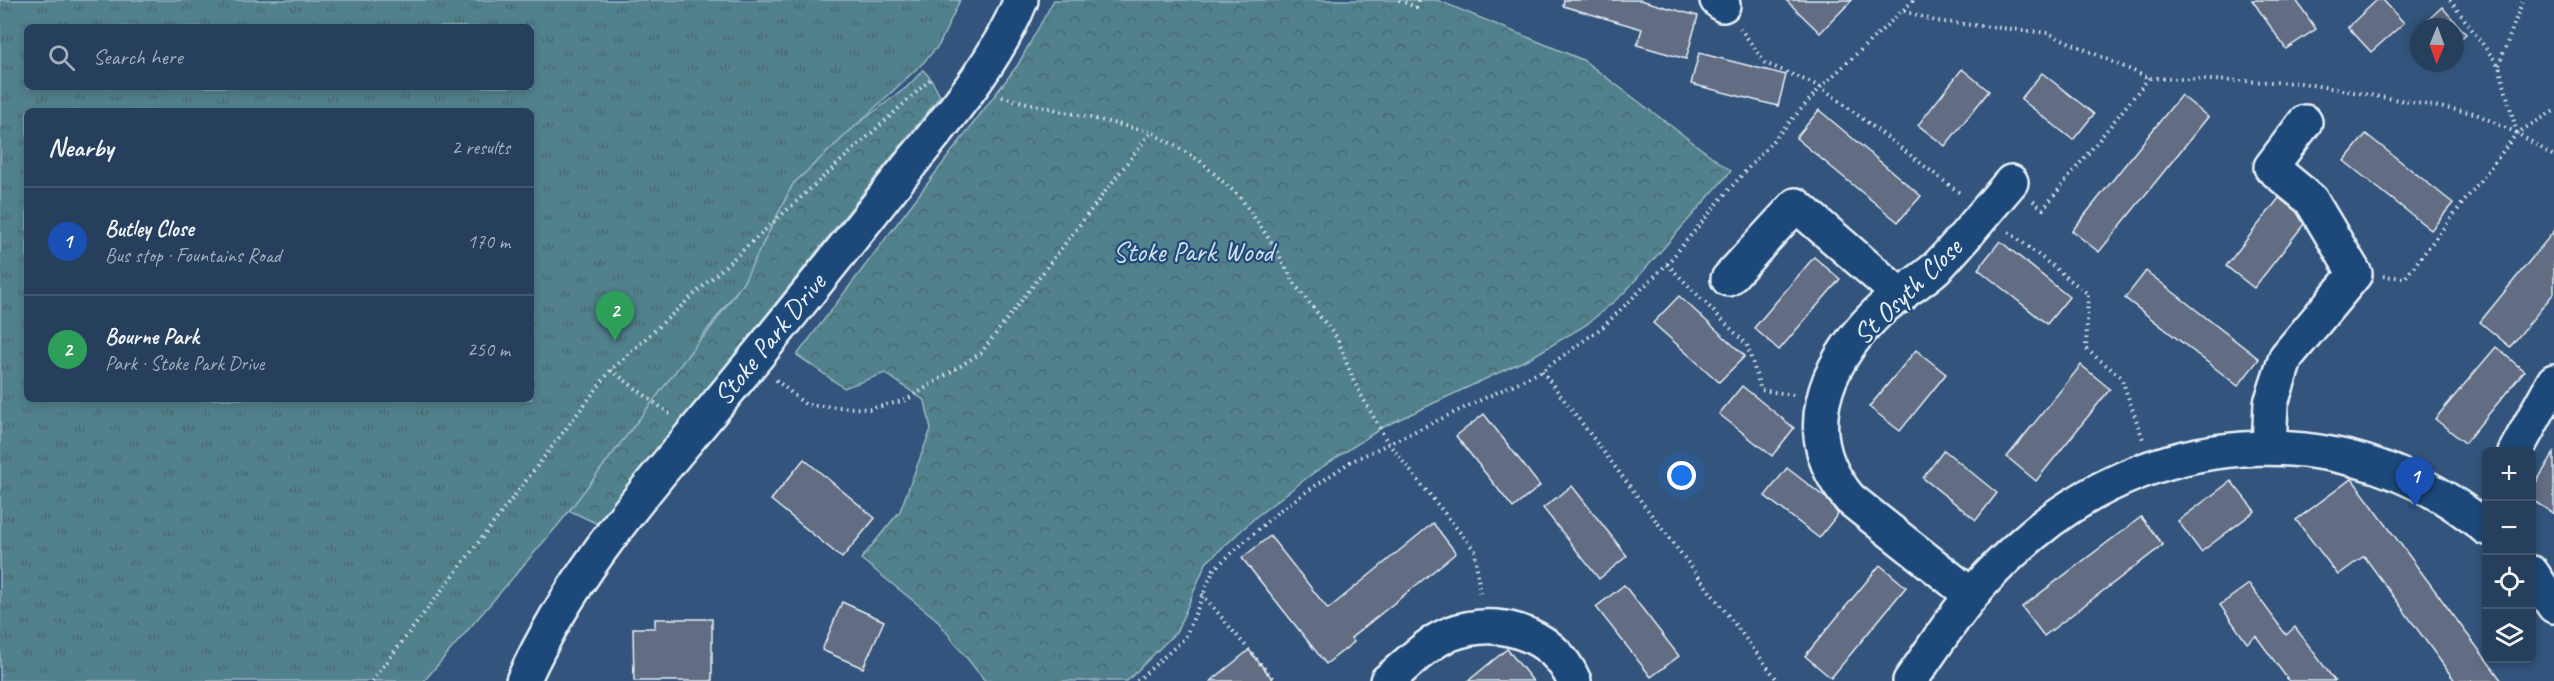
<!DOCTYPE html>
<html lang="en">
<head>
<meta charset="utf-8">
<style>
  :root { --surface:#263f5d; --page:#324a66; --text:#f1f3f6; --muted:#a4afbc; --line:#425872; --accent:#ff9aa2 }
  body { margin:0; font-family:Caveat,sans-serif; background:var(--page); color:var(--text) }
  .controls { position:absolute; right:18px; bottom:18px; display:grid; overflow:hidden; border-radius:9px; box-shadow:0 3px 9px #0003 }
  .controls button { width:54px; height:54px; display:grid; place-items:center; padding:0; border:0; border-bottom:2px solid var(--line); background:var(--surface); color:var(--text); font:30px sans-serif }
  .compass { position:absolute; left:2410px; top:18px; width:54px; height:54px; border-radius:50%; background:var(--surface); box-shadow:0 3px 9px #0003; rotate:181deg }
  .you { position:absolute; left:1682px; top:476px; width:21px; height:21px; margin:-15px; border:4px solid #fff; border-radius:50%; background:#1a73e8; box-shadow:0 0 0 9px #1a73e833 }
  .badge { display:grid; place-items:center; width:39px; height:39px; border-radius:50%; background:var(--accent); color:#fff; font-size:20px; font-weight:700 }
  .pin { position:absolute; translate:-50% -50px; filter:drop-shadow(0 2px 3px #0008) }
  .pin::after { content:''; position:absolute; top:32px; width:21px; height:18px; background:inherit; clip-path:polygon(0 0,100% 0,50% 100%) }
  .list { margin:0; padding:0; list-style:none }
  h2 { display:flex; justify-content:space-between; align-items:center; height:78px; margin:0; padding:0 24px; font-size:26px }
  h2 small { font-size:20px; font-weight:400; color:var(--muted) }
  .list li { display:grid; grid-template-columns:39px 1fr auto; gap:18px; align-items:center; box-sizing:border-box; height:108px; padding:0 24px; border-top:2px solid var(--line) }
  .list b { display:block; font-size:22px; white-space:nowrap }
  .list p { margin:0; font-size:20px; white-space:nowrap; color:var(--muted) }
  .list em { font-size:20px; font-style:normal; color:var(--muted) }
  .icon { flex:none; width:33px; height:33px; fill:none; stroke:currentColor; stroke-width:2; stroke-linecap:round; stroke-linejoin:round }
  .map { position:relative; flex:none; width:2554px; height:681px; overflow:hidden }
  .search { position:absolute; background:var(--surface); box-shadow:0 3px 9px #0003; left:24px; top:24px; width:510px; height:66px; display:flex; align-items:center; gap:15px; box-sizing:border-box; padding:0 21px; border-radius:9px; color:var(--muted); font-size:22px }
  .panel { position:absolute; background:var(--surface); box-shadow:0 3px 9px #0003; left:24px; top:108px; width:510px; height:294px; border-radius:9px }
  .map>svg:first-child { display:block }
  .forest { fill:url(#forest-crowns); stroke:#9cb9c2; stroke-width:1.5 }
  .park { fill:url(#park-tufts); stroke:#9cb9c2; stroke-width:1.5; fill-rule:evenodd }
  .building { fill:#626c82; stroke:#e8f1f8; stroke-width:1.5 }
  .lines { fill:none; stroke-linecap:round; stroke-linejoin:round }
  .minor-casing { stroke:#e8f1f8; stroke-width:38 }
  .path { stroke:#e8f1f8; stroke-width:4; stroke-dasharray:1.5 4.5; stroke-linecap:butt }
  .minor { stroke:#1f4a7a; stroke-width:33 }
  .labels { text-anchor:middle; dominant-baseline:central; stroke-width:4.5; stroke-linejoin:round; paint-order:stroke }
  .park-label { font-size:28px; fill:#d1e0e8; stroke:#1f4a7a }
  .street-label { font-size:28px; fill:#e8f1f8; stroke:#1f4a7a }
</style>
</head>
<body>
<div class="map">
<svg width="2554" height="681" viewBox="0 0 2554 681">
  <defs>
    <pattern id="forest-crowns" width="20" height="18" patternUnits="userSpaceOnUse" patternTransform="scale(1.5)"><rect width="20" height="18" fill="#51818c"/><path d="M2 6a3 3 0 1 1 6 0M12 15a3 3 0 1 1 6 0" fill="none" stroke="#4c676e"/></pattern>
    <pattern id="park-tufts" width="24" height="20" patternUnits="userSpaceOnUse" patternTransform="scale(1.5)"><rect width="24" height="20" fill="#51818c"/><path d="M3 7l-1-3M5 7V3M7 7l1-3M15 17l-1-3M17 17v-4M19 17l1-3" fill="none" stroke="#4c676e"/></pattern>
  </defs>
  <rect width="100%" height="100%" fill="#33547c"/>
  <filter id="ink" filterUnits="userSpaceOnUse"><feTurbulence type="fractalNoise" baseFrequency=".0167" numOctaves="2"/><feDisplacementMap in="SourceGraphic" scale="12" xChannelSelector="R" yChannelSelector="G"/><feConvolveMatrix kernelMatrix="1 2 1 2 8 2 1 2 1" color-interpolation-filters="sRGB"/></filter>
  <g filter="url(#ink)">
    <!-- forest -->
    <g class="forest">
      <polygon points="1054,0 1437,0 1583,60 1731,171 1624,293 1586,325 1530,358 1383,427 1316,471 1257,516 1206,563 1177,631 1127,681 985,681 936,619 861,559 900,511 931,429 925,401 885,373 844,388 797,355 1017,66"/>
      <polygon points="923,70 931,79 940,96 600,525 566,509 639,384 705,336 743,283 775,205 805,168 844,134 907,87"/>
    </g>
    <!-- park -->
    <path class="park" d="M0,0H960L939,45L923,63L793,184L743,283L559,524L424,681H0ZM27,27H531V87H27ZM27,111H531V399H27Z"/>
    <!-- building -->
    <g class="building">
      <polygon points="1564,0 1640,0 1698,16 1686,59 1637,45 1642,29 1563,6"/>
      <polygon points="1786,0 1852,0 1820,33"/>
      <polygon points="2252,0 2296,0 2316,29 2286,49"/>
      <polygon points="2377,0 2383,0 2404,23 2371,52 2348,27"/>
      <polygon points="2442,7 2466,34 2455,44 2455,27 2420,27"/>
      <polygon points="1699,53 1786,75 1778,106 1691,84"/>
      <polygon points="1962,69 1989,91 1945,146 1918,125"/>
      <polygon points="2042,73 2094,114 2073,140 2021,99"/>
      <polygon points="2181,95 2208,117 2099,252 2072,231"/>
      <polygon points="1819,110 1921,196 1898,222 1796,138"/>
      <polygon points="2366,134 2453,203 2431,230 2344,161"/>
      <polygon points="2279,198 2297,212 2304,224 2254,288 2226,266"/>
      <polygon points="2554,231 2554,293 2510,347 2480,322"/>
      <polygon points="2000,241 2069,297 2047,324 1978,269"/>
      <polygon points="1814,257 1840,279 1779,350 1754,328"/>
      <polygon points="2146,271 2259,359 2238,386 2125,298"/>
      <polygon points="1679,296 1745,356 1719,382 1653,323"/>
      <polygon points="2496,347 2524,371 2465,443 2435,419"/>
      <polygon points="1916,350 1946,374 1900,431 1869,407"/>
      <polygon points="2081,365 2110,389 2036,481 2007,457"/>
      <polygon points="1742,386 1794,428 1772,456 1719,414"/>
      <polygon points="1484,414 1540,486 1513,508 1456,436"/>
      <polygon points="1944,450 1997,493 1976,520 1923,478"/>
      <polygon points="2554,453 2554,514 2532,500 2532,489"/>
      <polygon points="804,459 875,518 842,558 771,500"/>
      <polygon points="1787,468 1827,499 1838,514 1819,538 1765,496"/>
      <polygon points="2351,479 2353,480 2502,681 2455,681 2364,556 2338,575 2296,520"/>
      <polygon points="2231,481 2255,511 2201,552 2178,521"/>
      <polygon points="1572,486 1627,556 1599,579 1543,508"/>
      <polygon points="2141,517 2163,545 2044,636 2022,607"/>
      <polygon points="1433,523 1456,553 1351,638 1354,642 1326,664 1242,558 1270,536 1328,609"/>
      <polygon points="1880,565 1906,587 1831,678 1805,656"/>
      <polygon points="2249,584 2286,635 2295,627 2335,681 2289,681 2256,636 2247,643 2220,605"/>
      <polygon points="1624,585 1679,656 1651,677 1596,607"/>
      <polygon points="842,602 884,621 863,668 822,650"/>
      <polygon points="655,619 712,619 712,681 634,681 633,628 655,628"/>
      <polygon points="1507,649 1533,681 1468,681"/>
      <polygon points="1249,650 1274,681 1211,681"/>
    </g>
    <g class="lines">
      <defs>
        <g id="minor">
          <polyline points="1717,0 1723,5"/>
          <polyline points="1728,279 1796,205 1901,296"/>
          <polyline points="2269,447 2271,403 2286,357 2355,274 2311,200 2271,167 2305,122"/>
          <polyline points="2515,452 2554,381"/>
          <polyline points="2532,573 2554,606"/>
          <path d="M1971,595L1850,499C1796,436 1823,366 1877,313C1895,295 1920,284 1939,265C1964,239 1987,210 2011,182"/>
          <path d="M523,681C565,588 629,509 694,432C763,350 830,266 896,182C942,124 993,69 1021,0"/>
          <path d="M1387,681C1404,667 1422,648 1441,638C1489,614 1552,629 1574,681"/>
          <path d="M1910,681C1930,653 1949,623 1971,596C1988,575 2011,553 2032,535C2163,425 2353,416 2486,528"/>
        </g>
      </defs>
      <!-- minor casing -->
      <use href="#minor" class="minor-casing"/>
      <!-- path -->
      <g class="path">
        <polyline points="1399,0 1416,7 1418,0"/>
        <polyline points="2450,0 2499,66 2517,133"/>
        <polyline points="1904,11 1935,21 2048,33 2149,78 2301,83 2474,113 2517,133 2554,156"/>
        <polyline points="1740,28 1765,63 1821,87 1961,194"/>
        <polyline points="2499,65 2523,0"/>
        <polyline points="1002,97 1151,132 1199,160 1240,197 1274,246 1296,286 1337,338 1354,382 1388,443 1475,551 1480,596"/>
        <polyline points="2033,201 2043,209 2149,78"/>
        <polyline points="2009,232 2088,294 2086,349 2121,377 2143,439"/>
        <polyline points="1667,264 1747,345 1761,390 1794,395"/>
        <polyline points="2383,276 2405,278 2517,133 2554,111"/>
        <polyline points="611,370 671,415"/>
        <polyline points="1542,371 1778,681"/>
        <polyline points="776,380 806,405 870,409 906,400 981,353 1151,132"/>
        <polyline points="1202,594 1275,681"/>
        <polyline points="372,681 611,370 931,79"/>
        <polyline points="1137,681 1185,638 1214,569 1280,510 1350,462 1542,371 1604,326 1667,264 1726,193 1821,87 1914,0"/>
      </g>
      <!-- minor -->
      <use href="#minor" class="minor"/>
    </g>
  </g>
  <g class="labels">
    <!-- park labels -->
    <g class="park-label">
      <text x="1193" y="251">Stoke Park Wood</text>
    </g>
    <!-- street labels -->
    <g class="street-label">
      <text transform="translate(1907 291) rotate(-44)">St Osyth Close</text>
      <text transform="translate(769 339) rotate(-51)">Stoke Park Drive</text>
    </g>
  </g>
</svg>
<div class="controls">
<button>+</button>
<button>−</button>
<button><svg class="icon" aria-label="locate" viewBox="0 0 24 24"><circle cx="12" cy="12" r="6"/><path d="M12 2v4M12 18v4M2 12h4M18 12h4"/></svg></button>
<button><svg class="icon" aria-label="layers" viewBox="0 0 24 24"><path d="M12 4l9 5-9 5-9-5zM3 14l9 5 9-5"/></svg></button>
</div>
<svg class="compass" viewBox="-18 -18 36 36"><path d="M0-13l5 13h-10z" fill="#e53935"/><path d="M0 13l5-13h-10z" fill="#a4afbc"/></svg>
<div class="you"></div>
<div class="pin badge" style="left:2415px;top:507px;background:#1a4fb4">1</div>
<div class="pin badge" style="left:615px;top:341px;background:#2e9e5b">2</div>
<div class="search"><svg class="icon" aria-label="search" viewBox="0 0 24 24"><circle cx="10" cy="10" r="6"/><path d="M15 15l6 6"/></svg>Search here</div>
<section class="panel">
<h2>Nearby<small>2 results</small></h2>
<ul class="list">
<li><span class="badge" style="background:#1a4fb4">1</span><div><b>Butley Close</b><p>Bus stop · Fountains Road</p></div><em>170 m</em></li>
<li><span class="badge" style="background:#2e9e5b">2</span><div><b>Bourne Park</b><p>Park · Stoke Park Drive</p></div><em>250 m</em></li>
</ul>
</section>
</div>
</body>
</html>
